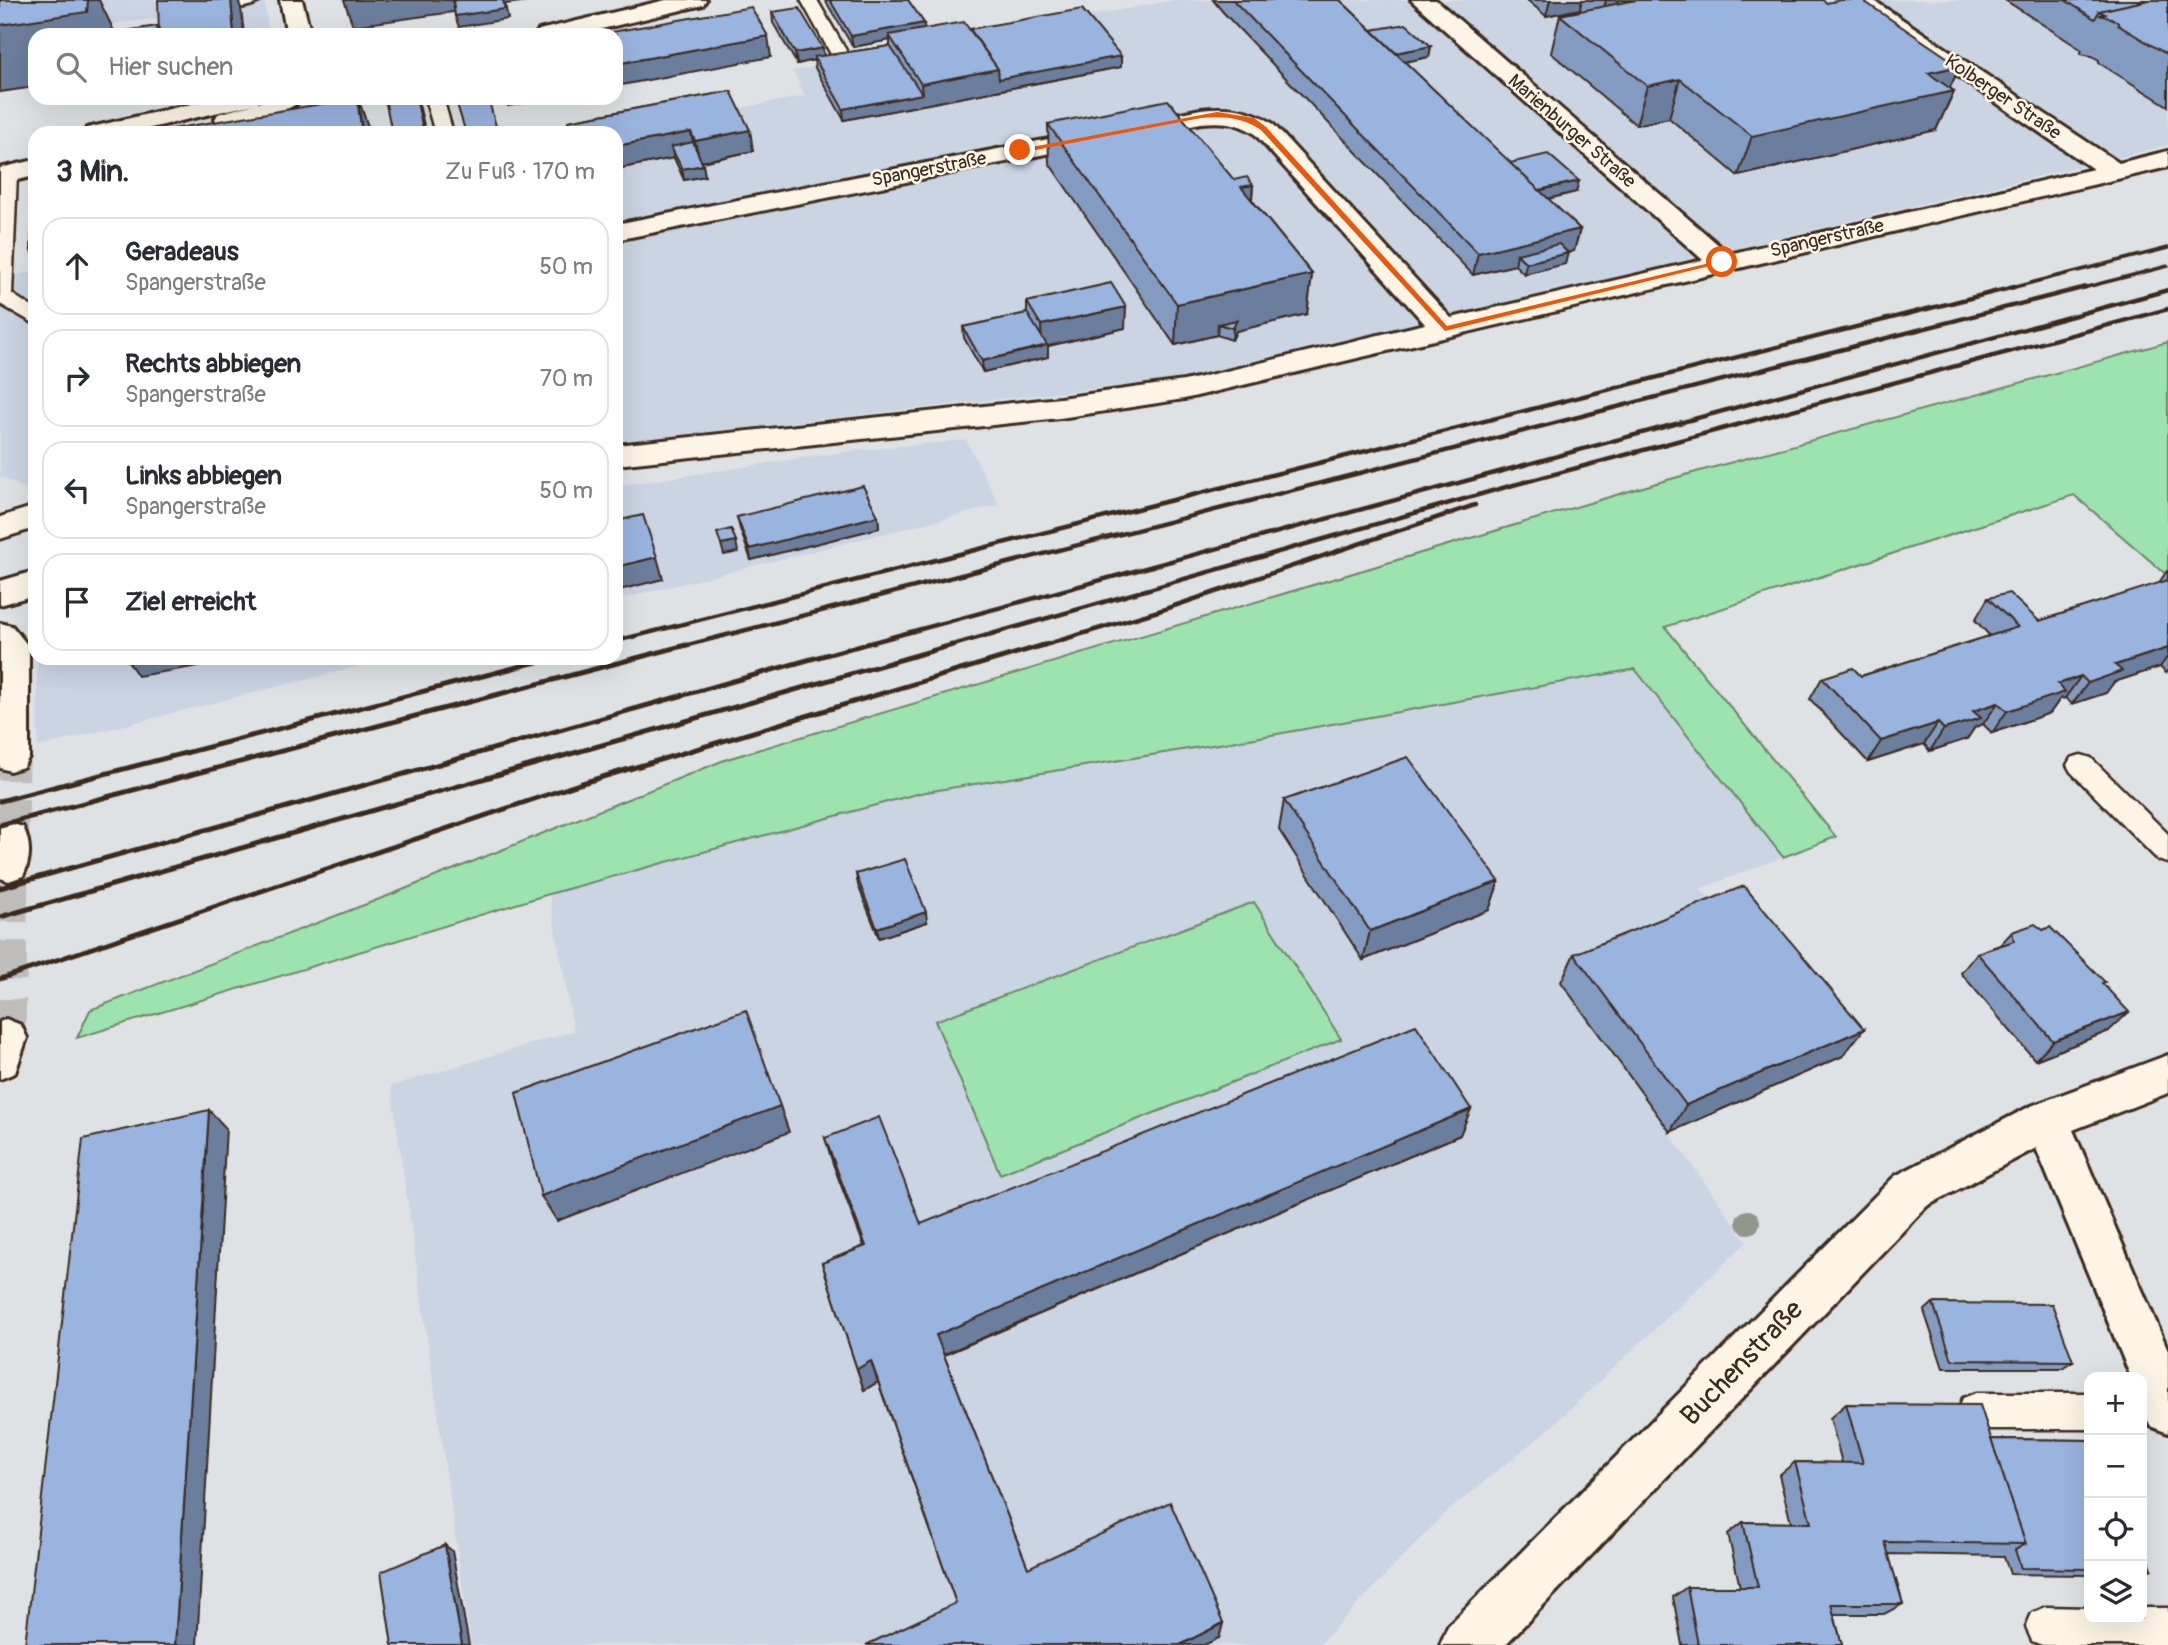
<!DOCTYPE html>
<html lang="de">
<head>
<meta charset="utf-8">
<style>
  :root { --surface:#fff; --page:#f7f7f7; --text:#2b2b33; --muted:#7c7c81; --line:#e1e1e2 }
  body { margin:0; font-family:Pangolin,sans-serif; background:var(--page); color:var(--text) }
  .controls { position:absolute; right:21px; bottom:21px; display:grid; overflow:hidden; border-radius:14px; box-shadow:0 7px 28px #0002 }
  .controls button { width:63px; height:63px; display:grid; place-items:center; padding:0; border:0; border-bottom:2px solid var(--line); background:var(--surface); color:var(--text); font:35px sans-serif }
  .stop { position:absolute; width:21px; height:21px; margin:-16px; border:5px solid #ea580c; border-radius:50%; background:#fff }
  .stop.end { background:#ea580c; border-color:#fff; box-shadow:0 2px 7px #0008 }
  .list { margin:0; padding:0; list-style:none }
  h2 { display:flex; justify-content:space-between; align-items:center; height:91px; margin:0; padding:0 28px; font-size:30px }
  h2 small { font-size:23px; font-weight:400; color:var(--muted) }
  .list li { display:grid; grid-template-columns:46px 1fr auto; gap:21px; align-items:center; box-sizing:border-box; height:98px; margin:0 14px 14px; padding:0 14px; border:2px solid var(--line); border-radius:21px }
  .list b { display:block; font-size:26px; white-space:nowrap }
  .list p { margin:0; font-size:23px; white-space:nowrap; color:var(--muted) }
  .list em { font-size:23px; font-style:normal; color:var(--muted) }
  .icon { flex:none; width:38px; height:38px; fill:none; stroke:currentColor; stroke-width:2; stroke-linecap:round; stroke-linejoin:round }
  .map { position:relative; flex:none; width:2168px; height:1645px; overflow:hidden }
  .search { position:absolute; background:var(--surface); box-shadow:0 7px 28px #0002; left:28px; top:28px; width:595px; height:77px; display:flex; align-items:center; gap:18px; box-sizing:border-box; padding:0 24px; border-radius:21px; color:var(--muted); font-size:26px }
  .panel { position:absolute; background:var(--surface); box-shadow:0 7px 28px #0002; left:28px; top:126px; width:595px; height:539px; border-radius:21px }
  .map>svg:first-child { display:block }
  .built { fill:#cad4e3 }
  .green { fill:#9de3af; stroke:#6c8666; stroke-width:2 }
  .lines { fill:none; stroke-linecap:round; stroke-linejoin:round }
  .tertiary-tunnel { stroke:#bebdbc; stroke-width:39; stroke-dasharray:39 19; stroke-linecap:butt }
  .service-casing { stroke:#3b2a1e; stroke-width:5 }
  .minor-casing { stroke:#3b2a1e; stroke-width:6 }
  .tertiary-casing { stroke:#3b2a1e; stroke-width:6 }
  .service { fill:#fcf5e5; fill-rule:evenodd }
  .minor { fill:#fcf5e5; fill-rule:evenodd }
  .tertiary { fill:#fcf5e5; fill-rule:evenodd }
  .rail-far2 { stroke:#3b2a1e; stroke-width:3.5 }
  .rail-far1 { stroke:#3b2a1e; stroke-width:4.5 }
  .rail { stroke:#3b2a1e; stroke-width:5 }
  .tree { fill:#93968b }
  .wall { fill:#849bc1; stroke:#3b2a1e; stroke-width:2 }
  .shaded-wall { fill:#6c7e9d; stroke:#3b2a1e; stroke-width:2 }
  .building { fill:#9ab4e0; stroke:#3b2a1e; stroke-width:2 }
  .route { fill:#ea580c }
  .labels { text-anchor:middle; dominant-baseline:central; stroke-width:5; stroke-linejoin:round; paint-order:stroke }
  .far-street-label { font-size:19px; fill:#3b2a1e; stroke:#fcf5e5 }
  .near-street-label { font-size:28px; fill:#3b2a1e; stroke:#fcf5e5 }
</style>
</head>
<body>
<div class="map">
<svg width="2168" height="1645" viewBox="0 0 2168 1645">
  <rect width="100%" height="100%" fill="#dfe2e4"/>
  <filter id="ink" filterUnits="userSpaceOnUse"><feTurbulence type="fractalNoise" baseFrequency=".0143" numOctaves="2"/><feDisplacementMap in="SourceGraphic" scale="14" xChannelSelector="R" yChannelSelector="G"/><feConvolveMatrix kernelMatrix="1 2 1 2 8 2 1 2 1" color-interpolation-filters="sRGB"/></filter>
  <g filter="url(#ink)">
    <!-- built -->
    <g class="built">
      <polygon points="0,0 264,0 269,35 163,35 161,18 0,38"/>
      <polygon points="1174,0 1413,0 1699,257 1173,380 616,442 616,133 606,133 805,96 793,71"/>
      <polygon points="1430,0 1839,0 2085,165 1721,252"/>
      <polygon points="1876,0 2168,0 2168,145 2117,158"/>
      <polygon points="35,271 35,491 33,491 0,477 0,278"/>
      <polygon points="966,440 999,505 616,600 616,486 850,451"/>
      <polygon points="37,658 392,658 38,747"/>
      <polygon points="1635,669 1783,857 1700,889 1727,916 1562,983 1747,1242 1550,1428 1442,1516 1319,1645 471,1645 391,1086 574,1031 549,894 920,793 1255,738"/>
    </g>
    <!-- green -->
    <g class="green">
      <polygon points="2168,342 2168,576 2074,495 1665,627 1836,837 1783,857 1635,669 1255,738 920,793 549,894 77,1038 90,1010 390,895 727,759 1660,482"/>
      <polygon points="1254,902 1341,1039 1000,1174 935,1021"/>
    </g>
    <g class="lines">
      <!-- tertiary-tunnel -->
      <g class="tertiary-tunnel">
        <polyline points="9,838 10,757"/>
        <polyline points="6,1038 9,865"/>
      </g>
      <defs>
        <g id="service">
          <path d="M222,0H262C254,8 202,16 194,8L196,4Z"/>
          <polygon points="801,0 817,0 852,61 849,65 837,65"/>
          <polygon points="425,98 443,98 453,133 435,133"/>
          <polygon points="8,168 17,174 12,294 35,309 35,324 0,304 0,172"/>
          <polygon points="2081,755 2091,758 2168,834 2168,863 2158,860 2071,772 2067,765 2071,758"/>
          <polygon points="1976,1393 2089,1393 2089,1429 1976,1429 1963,1424 1958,1411 1963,1398"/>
          <polygon points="2046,1607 2089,1608 2089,1619 2142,1619 2142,1608 2168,1608 2168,1645 2042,1645 2032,1641 2026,1627 2032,1613"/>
        </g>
        <g id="minor">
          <polygon points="280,0 302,0 311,35 287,35"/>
          <polygon points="666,0 706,0 703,5 576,35 535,35 539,30"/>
          <path d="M1411,0H1436L1729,254L2093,169L1847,0H1873L2119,163L2168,151V167L1184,399L1060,418L616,465V445L1060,398L1184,381L1425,324L1254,133C1237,122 1221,121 1201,123L616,240V224L1201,109C1226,106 1250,108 1272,123L1451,318L1703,260Z"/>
          <path d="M217,98H261L258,103L269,98H303C293,112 235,128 218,124L215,119L218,114L254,104L129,133H83L87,128Z"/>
          <polygon points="35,160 35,176 0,184 0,168"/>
          <polygon points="35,506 35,528 0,539 0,517"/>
          <polygon points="35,571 35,595 0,605 0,581"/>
          <polygon points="2168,1055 2168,1093 2073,1130 2168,1350 2168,1433 2150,1426 2142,1405 2142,1377 2131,1377 2036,1148 1927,1206 1505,1645 1440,1645 1448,1626 1895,1176 2031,1106"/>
        </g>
        <g id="tertiary">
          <polygon points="0,623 12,626 29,647 29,757 23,767 10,771 0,768"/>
          <path d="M9,823L23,827C31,843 31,860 23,876L9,881L0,878V826Z"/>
          <polygon points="6,1019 21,1025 27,1038 15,1073 0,1079 0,1022"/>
        </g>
      </defs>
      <!-- service casing -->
      <use href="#service" class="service-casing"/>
      <!-- minor casing -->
      <use href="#minor" class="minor-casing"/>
      <!-- tertiary casing -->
      <use href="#tertiary" class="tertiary-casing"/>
      <!-- service -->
      <use href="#service" class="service"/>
      <!-- minor -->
      <use href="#minor" class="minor"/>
      <!-- tertiary -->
      <use href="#tertiary" class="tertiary"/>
      <!-- rail-far2 -->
      <g class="rail-far2">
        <polyline points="2007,289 2168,248"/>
        <polyline points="2079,289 2168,266"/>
      </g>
      <!-- rail-far1 -->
      <g class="rail-far1">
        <polyline points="616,641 2014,287"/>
        <polyline points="680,647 2086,287"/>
        <polyline points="855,647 2168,290"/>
        <polyline points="946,647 1506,487 2168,309"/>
        <polyline points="1038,647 1165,609 1475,505"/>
      </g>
      <!-- rail -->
      <g class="rail">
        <polyline points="0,801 552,658"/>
        <polyline points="0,825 686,645"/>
        <polyline points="0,888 861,645"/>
        <polyline points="0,917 952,645"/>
        <polyline points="0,979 579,784 1044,645"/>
      </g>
    </g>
    <!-- trees -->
    <circle class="tree" cx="1748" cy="1222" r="12"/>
    <!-- wall -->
    <g class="wall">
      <polygon points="825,0 908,0 924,23 924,29 970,29 1121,67 844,120 815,68 814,60 797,64 773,23 772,12 824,56 890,46 890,40 853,47"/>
      <polygon points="1213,0 1340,0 1372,30 1431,46 1429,57 1405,62 1510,163 1576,192 1548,199 1580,229 1574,251 1567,253 1565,264 1524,274 1515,265 1473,275 1223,12"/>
      <polygon points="1527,0 1822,0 1954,91 1936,130 1738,176 1669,118 1636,125 1551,53 1560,15 1582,11 1580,9 1546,16"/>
      <polygon points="2005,0 2168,0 2168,106 2099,63 2099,60 2092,56 2080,54 2082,50"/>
      <polygon points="731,91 753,151 702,162 705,176 684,180 674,158 616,169 616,133 571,132 568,121"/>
      <polygon points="1048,124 1234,180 1253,185 1252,200 1312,274 1307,314 1236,331 1232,340 1217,335 1175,345 1049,163"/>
      <polygon points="1027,302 1125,328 1048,346 1048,357 983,372 964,338 963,327 1027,313"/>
      <polygon points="878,516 879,528 751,560 740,529 737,517"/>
      <polygon points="2167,571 2168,571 2168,672 2166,673 2160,667 2114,682 2106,693 2072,704 2065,698 2060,699 2050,713 1992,733 1983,724 1975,727 1967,739 1930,751 1924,744 1868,762 1810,699 1822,678 1861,676 1990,636 1975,620 1988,598 2039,621 2158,584"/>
      <polygon points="1284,800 1499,881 1489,910 1363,960 1279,830"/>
      <polygon points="856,874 927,922 879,938 858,885"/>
      <polygon points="2012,932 2103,984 2109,1031 2035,1060 1961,973 1977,953 2000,945"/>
      <polygon points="1574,954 1843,1056 1670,1132 1561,982"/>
      <polygon points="1460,1135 944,1355 1028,1568 1223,1623 1219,1638 956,1603 878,1382 864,1390 822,1263 864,1246 833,1164 825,1138 921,1224"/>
      <polygon points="1933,1303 2073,1361 2062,1368 1943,1368 1924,1311"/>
      <polygon points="1846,1404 1991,1439 2089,1440 2089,1575 2010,1574 2004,1556 1888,1554 1903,1604 1884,1614 1834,1614 1842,1645 1682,1645 1673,1597 1687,1587 1740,1587 1728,1534 1743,1522 1791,1523 1779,1475 1795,1462 1842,1463 1830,1418"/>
      <polygon points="2142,1542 2152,1569 2142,1574"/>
    </g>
    <!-- shaded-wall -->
    <g class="shaded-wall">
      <polygon points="65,0 99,0 116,35 35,35 35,87 0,92 0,25"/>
      <polygon points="231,0 238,0 241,8 244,35 234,35"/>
      <polygon points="344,0 537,0 505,4 508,19 459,27 455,16 504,5 353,26"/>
      <polygon points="1550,0 1582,0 1580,9 1546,16"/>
      <polygon points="1606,0 1618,0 1612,23 1600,25"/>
      <polygon points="924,23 925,34 889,35 890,40 853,47 851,36"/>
      <polygon points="768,36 771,57 616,86 616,64"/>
      <polygon points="1431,46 1429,57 1384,66 1385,55"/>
      <polygon points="823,48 824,59 814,57 814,60 797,64 795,53"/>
      <polygon points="1121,56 1121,67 844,120 843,109 922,94 921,84 998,69"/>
      <polygon points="1960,66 1948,92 1954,91 1936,130 1738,176 1752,136 1928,73"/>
      <polygon points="1680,79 1669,118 1636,125 1647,86"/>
      <polygon points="358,98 369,129 370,133 362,133"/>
      <polygon points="417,98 419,105 426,133 424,133"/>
      <polygon points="506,98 550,98 508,106"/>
      <polygon points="750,130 753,151 700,162 695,141"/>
      <polygon points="691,132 695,153 671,147 674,158 616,169 616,146"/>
      <polygon points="703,165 705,176 684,180 682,169"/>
      <polygon points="1579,181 1576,192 1526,204 1529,193"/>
      <polygon points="1253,185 1249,224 1241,187"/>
      <polygon points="1580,229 1574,251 1526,263 1517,254 1515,265 1473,275 1478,253"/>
      <polygon points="35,249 35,258 31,250"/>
      <polygon points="1568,253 1565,264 1524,274 1526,263"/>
      <polygon points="1312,274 1307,314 1236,331 1232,340 1233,328 1218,324 1217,335 1175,345 1177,304"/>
      <polygon points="1126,307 1125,328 1048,346 1048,357 983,372 982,361 1042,347 1041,325"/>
      <polygon points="878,516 879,528 751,560 749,549"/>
      <polygon points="736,541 738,552 724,555 721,544"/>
      <polygon points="657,557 663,579 616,591 616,567"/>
      <polygon points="2168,648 2168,656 2160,667 2114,682 2106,693 2072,704 2088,683 2115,665"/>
      <polygon points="126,658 248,658 138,676"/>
      <polygon points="2081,676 2065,698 2060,699 2050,713 1992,733 2007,711 2058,684"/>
      <polygon points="1998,703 1983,724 1975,727 1967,739 1930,751 1944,729 1973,711"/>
      <polygon points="1938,723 1924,744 1868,762 1881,741"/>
      <polygon points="1499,881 1489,910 1363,960 1370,931"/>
      <polygon points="926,912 927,922 879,938 877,928"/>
      <polygon points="2129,1012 2109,1031 2035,1060 2053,1041"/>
      <polygon points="1864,1029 1843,1056 1670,1132 1686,1105"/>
      <polygon points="780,1106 789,1132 557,1221 541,1196"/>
      <polygon points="1471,1109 1460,1135 940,1356 936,1335"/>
      <polygon points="209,1110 226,1128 197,1645 175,1645"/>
      <polygon points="871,1361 878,1382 864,1390 857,1369"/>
      <polygon points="445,1545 452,1551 469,1645 462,1645"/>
      <polygon points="1223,1623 1219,1638 1204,1645 1180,1645"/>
    </g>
    <!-- building -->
    <g class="building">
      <polygon points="0,0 88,0 87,12 0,25"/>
      <polygon points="158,0 231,0 234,35 159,35"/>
      <polygon points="458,0 503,0 505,9 455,16 453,1"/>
      <polygon points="830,0 908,0 924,23 851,36"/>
      <polygon points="1233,0 1340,0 1580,229 1478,253"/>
      <polygon points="1636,0 1822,0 1827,3 1841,0 1862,0 1960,66 1928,73 1954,91 1752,136 1680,79 1647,86 1560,15"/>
      <polygon points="2065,0 2149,0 2099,11 2095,19"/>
      <polygon points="2149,0 2168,0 2168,55 2118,25 2118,22 2111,18 2099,15 2105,14 2099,11"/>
      <polygon points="751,7 768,36 616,64 616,35 595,35"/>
      <polygon points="799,8 823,48 795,53 772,12"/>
      <polygon points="1082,9 1121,56 999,79 998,69 970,29"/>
      <polygon points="964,22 998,69 921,84 889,35"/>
      <polygon points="1406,24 1431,46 1396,53 1372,30"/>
      <polygon points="157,26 158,35 113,35 113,33"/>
      <polygon points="890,46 922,94 843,109 814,57"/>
      <polygon points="731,91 750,130 695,141 691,132 616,146 616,133 572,133 568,121"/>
      <polygon points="357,98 362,133 148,133"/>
      <polygon points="392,98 416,98 424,133 392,133 385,99"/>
      <polygon points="455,98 488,98 498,133 466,133"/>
      <polygon points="1168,100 1234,180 1247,177 1253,185 1241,187 1312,274 1177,304 1048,124"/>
      <polygon points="693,142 703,165 682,169 671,147"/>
      <polygon points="1548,154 1579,181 1539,190 1510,163"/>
      <polygon points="34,175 35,175 35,249 31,250"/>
      <polygon points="1559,244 1568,253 1526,263 1517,254"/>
      <polygon points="1111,283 1126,307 1041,325 1027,302"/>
      <polygon points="1027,313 1047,345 982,361 963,327"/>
      <polygon points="1237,320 1233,328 1218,324"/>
      <polygon points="863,486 878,516 749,549 737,517"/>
      <polygon points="643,515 657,557 616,567 616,521"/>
      <polygon points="731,529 736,541 721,544 717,533"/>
      <polygon points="2168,580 2168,648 2115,665 2122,671 2088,683 2081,676 2058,684 2065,692 2007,711 1998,703 1973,711 1981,718 1944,729 1938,723 1881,741 1822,678 1853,668 1861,676 2018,627 1988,598 2009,593 2039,621"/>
      <polygon points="1408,757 1499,881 1370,931 1284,800"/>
      <polygon points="905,859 926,912 877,928 856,874"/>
      <polygon points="1744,886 1864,1029 1686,1105 1574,954"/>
      <polygon points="2035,924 2043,930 2050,927 2105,982 2102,983 2129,1012 2053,1041 1977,953 2014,941 2012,932"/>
      <polygon points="746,1010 780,1106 541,1196 516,1093"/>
      <polygon points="1416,1025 1471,1109 936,1335 1028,1568 1170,1502 1223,1623 1180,1645 866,1645 956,1603 871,1361 857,1369 822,1263 866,1246 825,1138 879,1117 921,1224"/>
      <polygon points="209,1110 175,1645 25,1645 83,1139"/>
      <polygon points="1933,1303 2052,1304 2073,1361 1952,1360"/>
      <polygon points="1846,1404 1980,1405 2026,1544 1885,1542 1903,1604 1831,1604 1842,1645 1698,1645 1687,1587 1758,1587 1743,1522 1811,1523 1795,1462 1863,1463"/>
      <polygon points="1991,1439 2089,1440 2089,1569 2021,1568 2015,1550 2026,1544"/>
      <polygon points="2142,1542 2152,1569 2142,1569"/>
      <polygon points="445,1545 462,1645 392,1645 381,1572"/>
    </g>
  </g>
  <!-- route -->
  <path class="route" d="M1217,112L1254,118L1266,127L1447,326L1722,260L1726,262L1445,331L1261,130C1243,117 1222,116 1201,118L1020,153L1016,150Z"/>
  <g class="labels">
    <!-- far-street labels -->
    <g class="far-street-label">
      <text transform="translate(2003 97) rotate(34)">Kolberger Straße</text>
      <text transform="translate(1572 131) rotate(41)">Marienburger Straße</text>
      <text transform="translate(929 169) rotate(-11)">Spangerstraße</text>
      <text transform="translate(1827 238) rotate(-13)">Spangerstraße</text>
    </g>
    <!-- near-street labels -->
    <g class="near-street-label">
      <text transform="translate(1742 1363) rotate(-46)">Buchenstraße</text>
    </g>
  </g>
</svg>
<div class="controls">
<button>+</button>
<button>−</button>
<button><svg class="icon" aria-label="locate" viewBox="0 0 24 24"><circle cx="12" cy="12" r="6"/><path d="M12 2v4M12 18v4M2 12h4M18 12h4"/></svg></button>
<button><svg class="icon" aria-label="layers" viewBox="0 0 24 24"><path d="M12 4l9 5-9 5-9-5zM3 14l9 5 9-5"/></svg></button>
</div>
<div class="stop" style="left:1722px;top:262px"></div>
<div class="stop end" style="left:1020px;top:150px"></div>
<div class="search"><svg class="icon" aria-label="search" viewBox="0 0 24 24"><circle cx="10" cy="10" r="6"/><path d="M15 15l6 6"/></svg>Hier suchen</div>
<section class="panel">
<h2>3 Min.<small>Zu Fuß · 170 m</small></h2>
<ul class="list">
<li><svg class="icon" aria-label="ahead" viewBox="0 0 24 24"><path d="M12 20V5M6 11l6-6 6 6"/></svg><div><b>Geradeaus</b><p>Spangerstraße</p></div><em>50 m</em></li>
<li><svg class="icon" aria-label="right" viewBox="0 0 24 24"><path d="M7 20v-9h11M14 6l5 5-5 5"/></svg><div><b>Rechts abbiegen</b><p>Spangerstraße</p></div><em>70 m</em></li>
<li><svg class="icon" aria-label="left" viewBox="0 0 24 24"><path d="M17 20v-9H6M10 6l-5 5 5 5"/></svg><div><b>Links abbiegen</b><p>Spangerstraße</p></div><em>50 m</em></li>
<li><svg class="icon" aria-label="arrive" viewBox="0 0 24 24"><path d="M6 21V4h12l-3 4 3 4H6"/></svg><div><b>Ziel erreicht</b></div></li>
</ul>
</section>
</div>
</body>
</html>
